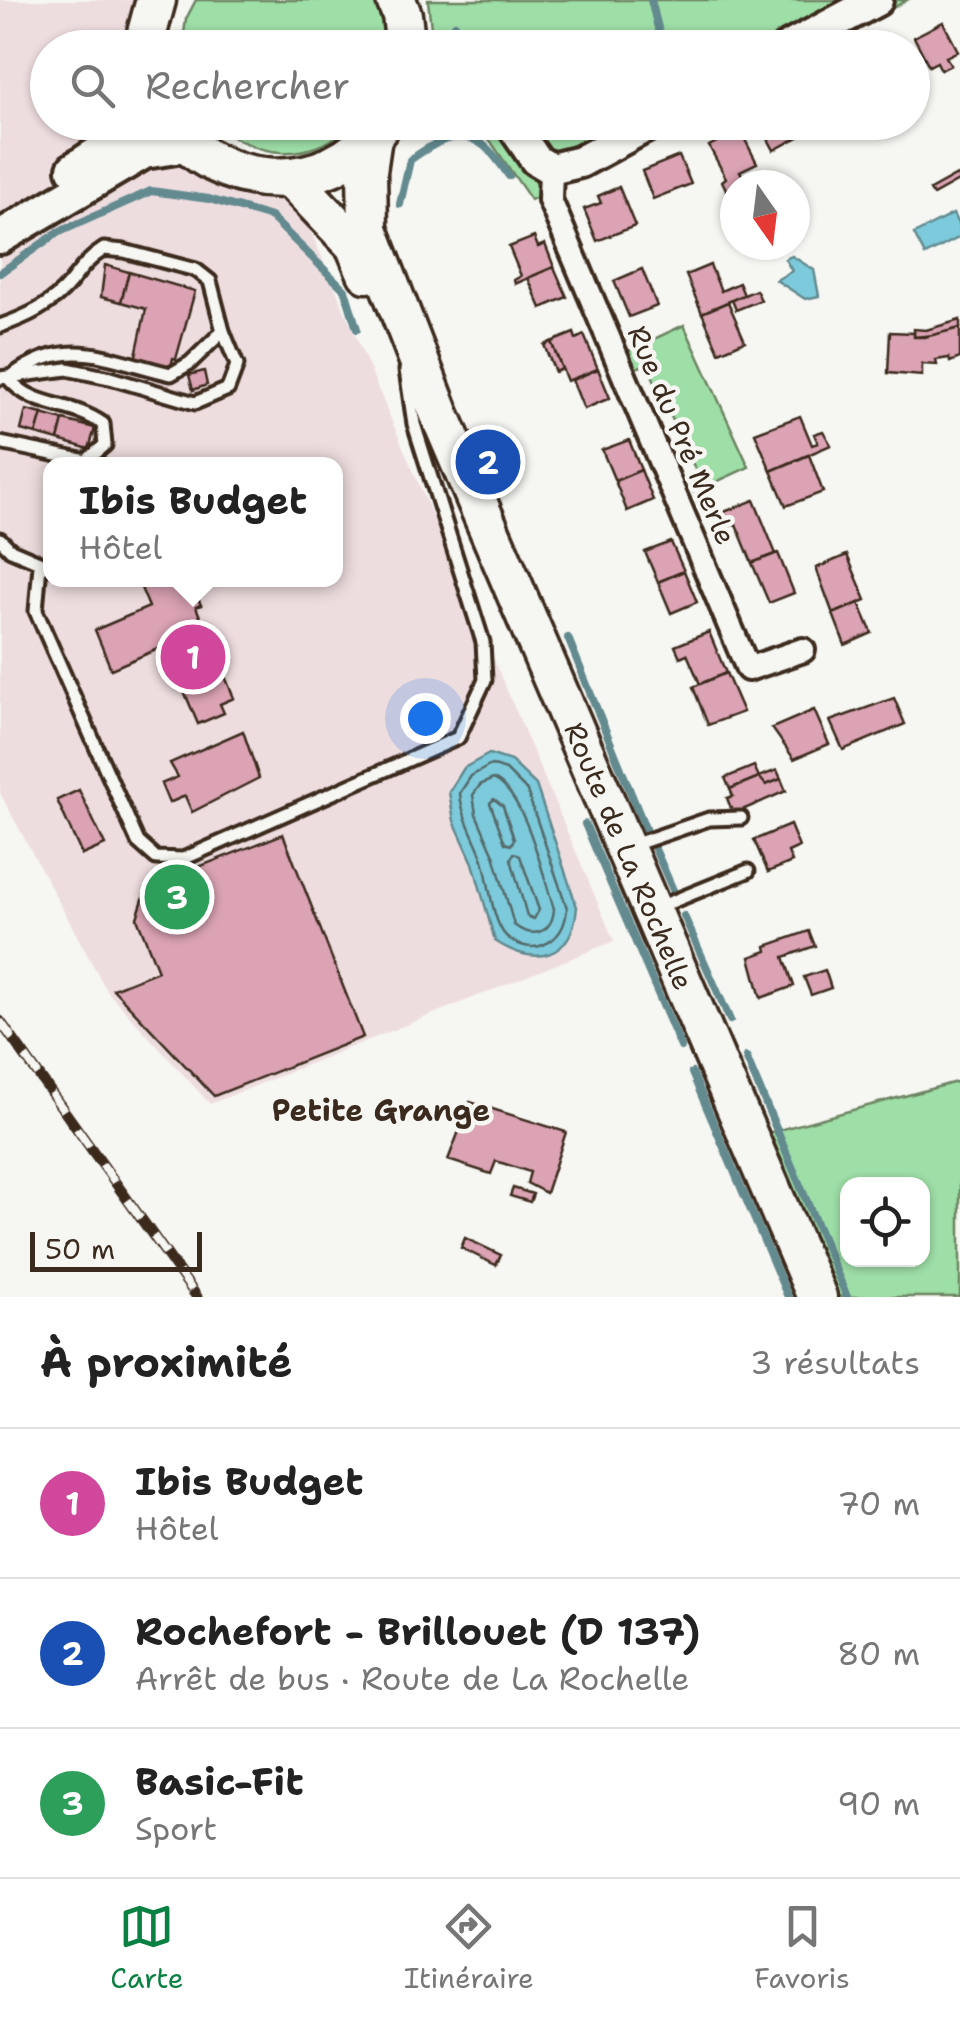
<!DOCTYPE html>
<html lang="fr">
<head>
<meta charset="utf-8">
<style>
  :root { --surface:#fff; --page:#f6f6f6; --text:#222; --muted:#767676; --line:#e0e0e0; --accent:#0b8043 }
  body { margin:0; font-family:"Shantell Sans",sans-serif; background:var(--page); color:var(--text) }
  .controls { position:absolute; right:30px; bottom:30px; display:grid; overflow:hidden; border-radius:20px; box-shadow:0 2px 8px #0004 }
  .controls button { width:90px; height:90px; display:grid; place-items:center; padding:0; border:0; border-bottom:2px solid var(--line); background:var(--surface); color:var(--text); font:50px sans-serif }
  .compass { position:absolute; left:720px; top:170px; width:90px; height:90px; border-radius:50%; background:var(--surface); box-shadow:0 2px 8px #0004; rotate:166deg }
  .scale { position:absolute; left:30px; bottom:25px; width:172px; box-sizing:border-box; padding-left:10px; border:5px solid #3b2a1e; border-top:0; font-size:28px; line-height:35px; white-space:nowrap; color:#3b2a1e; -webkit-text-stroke:8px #f6f6f2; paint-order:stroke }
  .you { position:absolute; left:425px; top:718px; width:35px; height:35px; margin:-25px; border:8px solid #fff; border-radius:50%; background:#1a73e8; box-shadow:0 0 0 15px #1a73e833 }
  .badge { display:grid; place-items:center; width:65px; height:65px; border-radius:50%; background:var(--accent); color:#fff; font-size:32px; font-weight:700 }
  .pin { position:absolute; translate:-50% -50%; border:5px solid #fff; box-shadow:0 2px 10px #0006 }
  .popup { position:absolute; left:43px; top:457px; width:300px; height:130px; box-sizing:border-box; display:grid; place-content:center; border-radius:20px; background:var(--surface); filter:drop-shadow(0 2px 8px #0005); font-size:32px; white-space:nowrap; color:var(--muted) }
  .popup b { font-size:38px; color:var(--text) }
  .popup::after { content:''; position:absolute; left:50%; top:100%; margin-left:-20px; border:20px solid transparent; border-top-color:var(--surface) }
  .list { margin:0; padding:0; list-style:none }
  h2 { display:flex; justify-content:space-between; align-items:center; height:130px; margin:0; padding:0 40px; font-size:42px }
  h2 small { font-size:32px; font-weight:400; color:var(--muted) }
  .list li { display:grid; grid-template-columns:65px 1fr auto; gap:30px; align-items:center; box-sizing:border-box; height:150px; padding:0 40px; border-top:2px solid var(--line) }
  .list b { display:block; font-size:38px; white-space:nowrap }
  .list p { margin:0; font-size:32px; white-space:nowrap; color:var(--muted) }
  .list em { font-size:32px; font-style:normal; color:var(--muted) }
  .icon { flex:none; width:55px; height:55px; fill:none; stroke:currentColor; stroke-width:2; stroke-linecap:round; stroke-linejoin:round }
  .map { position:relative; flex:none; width:960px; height:1297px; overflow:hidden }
  .search { position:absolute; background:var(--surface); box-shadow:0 2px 8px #0004; left:30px; right:30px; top:30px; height:110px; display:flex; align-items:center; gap:25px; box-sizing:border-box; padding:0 35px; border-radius:55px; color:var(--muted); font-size:38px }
  .sheet { height:580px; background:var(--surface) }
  nav { display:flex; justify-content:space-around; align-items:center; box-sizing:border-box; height:140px; border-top:2px solid var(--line); background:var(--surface); font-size:28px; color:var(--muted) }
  nav a { display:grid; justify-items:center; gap:5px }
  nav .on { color:var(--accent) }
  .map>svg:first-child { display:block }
  .built { fill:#eedddf; fill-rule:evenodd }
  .green { fill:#9edea7; stroke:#6c8462; stroke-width:2.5; fill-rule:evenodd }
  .water { fill:#7ccadb; stroke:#628a8f; stroke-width:2.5 }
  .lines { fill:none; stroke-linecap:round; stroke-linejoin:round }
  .shore { stroke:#556a6a; stroke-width:2.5 }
  .stream { stroke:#628a8f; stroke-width:8 }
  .building { fill:#dba3b4; stroke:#3b2a1e; stroke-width:2.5 }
  .service-casing { stroke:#3b2a1e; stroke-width:19 }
  .minor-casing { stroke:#3b2a1e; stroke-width:30 }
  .tertiary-casing { stroke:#3b2a1e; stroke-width:38 }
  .secondary-casing { stroke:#3b2a1e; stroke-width:40 }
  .primary-casing { stroke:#3b2a1e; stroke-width:45 }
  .service { stroke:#f6f6f2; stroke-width:11 }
  .minor { stroke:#f6f6f2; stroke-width:22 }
  .tertiary { stroke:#f6f6f2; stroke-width:30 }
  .secondary { stroke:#f6f6f2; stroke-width:32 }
  .primary { stroke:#f6f6f2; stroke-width:38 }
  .rail-casing { stroke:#3b2a1e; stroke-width:11 }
  .rail { stroke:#f6f6f2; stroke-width:8; stroke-dasharray:22; stroke-linecap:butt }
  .labels { text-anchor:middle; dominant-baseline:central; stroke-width:9; stroke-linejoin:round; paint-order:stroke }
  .street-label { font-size:28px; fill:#3b2a1e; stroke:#f6f6f2 }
  .neighbourhood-label { font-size:30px; font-weight:bold; fill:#3b2a1e; stroke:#f6f6f2 }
</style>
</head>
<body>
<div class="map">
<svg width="960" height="1297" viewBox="0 0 960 1297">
  <rect width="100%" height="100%" fill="#f6f6f2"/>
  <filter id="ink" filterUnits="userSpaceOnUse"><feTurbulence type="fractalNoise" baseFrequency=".01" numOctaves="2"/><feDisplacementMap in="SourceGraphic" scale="20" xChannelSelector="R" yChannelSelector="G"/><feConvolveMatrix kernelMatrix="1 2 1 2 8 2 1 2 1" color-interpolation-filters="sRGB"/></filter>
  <g filter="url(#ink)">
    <!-- built -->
    <path class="built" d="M0,0H142L136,47L48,48V122L177,123L306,220L614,941L210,1104L107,991L0,793ZM51,464H336V580H51Z"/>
    <!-- green -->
    <g class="green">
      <polygon points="196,0 375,0 386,26 387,47 182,48 186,19"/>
      <polygon points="428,0 907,0 821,48 433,47"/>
      <path d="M212,123H356C307,164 262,160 212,123Z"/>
      <polygon points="478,123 681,123 531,200"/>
      <polygon points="684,325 749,467 694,492 686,476 696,471 647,364 636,368 628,351"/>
      <path d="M960,1081V1297H817L749,1138ZM848,1184H922V1260H848Z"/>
    </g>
    <!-- water -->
    <g class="water">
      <polygon points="953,214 960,228 960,237 925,255 914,234"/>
      <polygon points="792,256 814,270 819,296 805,299 776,280 792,271 785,259"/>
      <path d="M489,754L511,761L536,785L577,907C572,960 535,967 495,941L473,863L454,821L449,792L464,768Z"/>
    </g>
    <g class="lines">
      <!-- shore -->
      <g class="shore">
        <path d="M491,765L506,770L527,791L567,908C566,925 560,938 543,945C531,950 516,945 506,936C492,922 489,880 483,860C475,837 462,818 460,793L471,776Z"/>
        <path d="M493,779C525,792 543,876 554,909C552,934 532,939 514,925L494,855L476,814L473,795L480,785Z"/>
        <polygon points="494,799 503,806 514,839 511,845 505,843 490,803"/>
        <polygon points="514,853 520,856 539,910 534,919 527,916 511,859"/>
      </g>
      <!-- stream -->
      <g class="stream">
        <polyline points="651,0 663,48"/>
        <polyline points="455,25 469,44 476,48"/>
        <path d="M400,204L410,160C431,145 458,126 483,145C493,152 502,166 509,176"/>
        <polyline points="0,273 57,233 151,191 209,199 271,217 345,290 357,329"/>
        <polyline points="568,638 645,828"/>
        <polyline points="585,824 681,1047"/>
        <polyline points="655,849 673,890"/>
        <polyline points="684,916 730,1020"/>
        <polyline points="746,1057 847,1297"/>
        <polyline points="692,1073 788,1297"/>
      </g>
    </g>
    <!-- building -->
    <g class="building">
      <polygon points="943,22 958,51 946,57 951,65 941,70 937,62 929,66 914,37"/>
      <polygon points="759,122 798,122 804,134 774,150"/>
      <polygon points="740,130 757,163 740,171 747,185 735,185 735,208 722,181 726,178 709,146"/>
      <polygon points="679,156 691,184 653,199 642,171"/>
      <polygon points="957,175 960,180 933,195 930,190"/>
      <polygon points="619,187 635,226 597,241 584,209 601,203 598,196"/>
      <polygon points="534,237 538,247 545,244 554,267 515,284 514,280 521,276 509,247"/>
      <polygon points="105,265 129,272 121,302 101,297"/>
      <polygon points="710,265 721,291 739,283 744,295 702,313 686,275"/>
      <polygon points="554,267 567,297 541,308 528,278"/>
      <polygon points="642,269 657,306 629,317 614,281"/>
      <polygon points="129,272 195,291 176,359 173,358 170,370 135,360 146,309 121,302"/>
      <polygon points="756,290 761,300 736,310 732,300"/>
      <polygon points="728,302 745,341 719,352 702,313"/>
      <polygon points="960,320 960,328 935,335 914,337 914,329 926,330"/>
      <polygon points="960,328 960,358 950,362 949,358 936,360 937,365 922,364 922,376 888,373 890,332 914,333 914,337 925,337"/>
      <polygon points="574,333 576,339 584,335 598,369 567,381 551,342"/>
      <polygon points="551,342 562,369 555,372 544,345"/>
      <polygon points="598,369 610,398 584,409 572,380"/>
      <polygon points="204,371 207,385 193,390 189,375"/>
      <polygon points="26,410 42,414 36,434 21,430"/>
      <polygon points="42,414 63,420 58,440 36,434"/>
      <polygon points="800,416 812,445 818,443 814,434 823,431 831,445 771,471 755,433"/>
      <polygon points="63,420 95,428 89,449 58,440"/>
      <polygon points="629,440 641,470 615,481 602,450"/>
      <polygon points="809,455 823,492 786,506 771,471"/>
      <polygon points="641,470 653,500 627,511 615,481"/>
      <polygon points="754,500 776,554 752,563 736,524 729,526 724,512"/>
      <polygon points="671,542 684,571 658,582 645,552"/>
      <polygon points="778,553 794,593 769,603 752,563"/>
      <polygon points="847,555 866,600 833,614 816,568"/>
      <polygon points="684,571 697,602 671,613 658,582"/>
      <polygon points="163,580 190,580 201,605 196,607 234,698 220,704 224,713 198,724 165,646 111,669 95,630 149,607 141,588"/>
      <polygon points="859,603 872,633 845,645 833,614"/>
      <polygon points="709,632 726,673 700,684 687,654 680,657 675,646"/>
      <polygon points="726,673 743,712 708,725 693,687"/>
      <polygon points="894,698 905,724 843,750 830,721"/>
      <polygon points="814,710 829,744 794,759 772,728"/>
      <polygon points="243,731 259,778 192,812 185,796 169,803 161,784 178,777 170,763"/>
      <polygon points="754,766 759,777 730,789 725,778"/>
      <polygon points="777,770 781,779 766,785 762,783 759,777"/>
      <polygon points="759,777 766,785 781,779 786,791 733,814 727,798 733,796 730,789"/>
      <polygon points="79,790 105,845 82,855 57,800"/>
      <polygon points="790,825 799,847 788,852 792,862 768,872 754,840"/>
      <polygon points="283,834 363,1037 214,1096 113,989 158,971 137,918 147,887"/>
      <polygon points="809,931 815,946 784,957 794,986 761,998 750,957 767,951 766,946"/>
      <polygon points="825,970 831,988 811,995 804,977"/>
      <polygon points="470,1102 566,1132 546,1193 527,1183 530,1172 496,1161 491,1174 448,1160"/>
      <polygon points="513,1188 533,1194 530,1202 510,1196"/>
      <polygon points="465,1238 501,1255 496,1265 461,1248"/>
    </g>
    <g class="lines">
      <defs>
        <g id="service">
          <path d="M0,326C26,317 52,305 70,283C81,269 88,259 104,249L124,251L196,270L210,281L223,331L237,365L228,389L195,403L110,378L67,369L0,378"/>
          <path d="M12,376C69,334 109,360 171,374L190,363L223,331"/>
          <path d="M0,443L86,461L105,445L103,424C71,401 34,409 9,379"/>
          <polyline points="0,539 11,550 51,567"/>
          <polyline points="40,565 36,611 138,842 156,858 183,859 458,738 485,680 483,642 414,424 406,370"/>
          <polyline points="630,846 709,819 741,818"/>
          <polyline points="659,907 748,871"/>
        </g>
        <polyline id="minor" points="551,169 550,200 748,669 803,650"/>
        <g id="tertiary">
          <polyline points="787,48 877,0"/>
          <polyline points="510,122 536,160 551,169 580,162 654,122"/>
        </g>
        <g id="secondary">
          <polyline points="74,169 125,136 139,122"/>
          <polyline points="0,237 144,152 189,145"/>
        </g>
        <g id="primary">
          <polyline points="396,0 402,15 406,48"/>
          <polyline points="147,48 147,33 156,0"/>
          <path d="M168,122C218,193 329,198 380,126"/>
          <polyline points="372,137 367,171 368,229 440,415 817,1297"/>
          <polyline points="291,178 355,245 367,273"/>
        </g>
      </defs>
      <!-- service casing -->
      <use href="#service" class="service-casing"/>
      <!-- minor casing -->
      <use href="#minor" class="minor-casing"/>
      <!-- tertiary casing -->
      <use href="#tertiary" class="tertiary-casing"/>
      <!-- secondary casing -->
      <use href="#secondary" class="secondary-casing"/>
      <!-- primary casing -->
      <use href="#primary" class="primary-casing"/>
      <!-- service -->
      <use href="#service" class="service"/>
      <!-- minor -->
      <use href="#minor" class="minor"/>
      <!-- tertiary -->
      <use href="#tertiary" class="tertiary"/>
      <!-- secondary -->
      <use href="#secondary" class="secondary"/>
      <!-- primary -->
      <use href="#primary" class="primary"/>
      <defs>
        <polyline id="rail" points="0,1021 197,1297"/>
      </defs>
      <!-- rail casing -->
      <use href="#rail" class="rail-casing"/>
      <!-- rail -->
      <use href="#rail" class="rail"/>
    </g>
  </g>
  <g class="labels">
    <!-- street labels -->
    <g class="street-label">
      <text transform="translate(682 435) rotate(67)">Rue du Pré Merle</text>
      <text transform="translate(629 856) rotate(67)">Route de La Rochelle</text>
    </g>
    <!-- neighbourhood labels -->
    <g class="neighbourhood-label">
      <text x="381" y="1110">Petite Grange</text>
    </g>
  </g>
</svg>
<div class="controls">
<button><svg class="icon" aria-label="locate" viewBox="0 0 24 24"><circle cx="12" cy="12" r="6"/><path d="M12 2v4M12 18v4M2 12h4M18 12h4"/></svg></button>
</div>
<svg class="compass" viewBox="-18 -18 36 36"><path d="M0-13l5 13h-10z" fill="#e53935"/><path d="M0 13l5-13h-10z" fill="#767676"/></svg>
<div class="scale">50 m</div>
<div class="you"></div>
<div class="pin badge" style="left:193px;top:657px;background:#d1479c">1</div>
<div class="popup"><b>Ibis Budget</b>Hôtel</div>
<div class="pin badge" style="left:488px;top:462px;background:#1a4fb4">2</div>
<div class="pin badge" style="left:177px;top:897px;background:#2e9e5b">3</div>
<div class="search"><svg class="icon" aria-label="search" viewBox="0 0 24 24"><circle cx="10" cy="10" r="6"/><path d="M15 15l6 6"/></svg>Rechercher</div>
</div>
<section class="sheet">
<h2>À proximité<small>3 résultats</small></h2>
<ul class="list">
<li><span class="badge" style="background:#d1479c">1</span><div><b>Ibis Budget</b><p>Hôtel</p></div><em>70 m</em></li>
<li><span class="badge" style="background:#1a4fb4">2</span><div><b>Rochefort - Brillouet (D 137)</b><p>Arrêt de bus · Route de La Rochelle</p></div><em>80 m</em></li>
<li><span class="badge" style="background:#2e9e5b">3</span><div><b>Basic-Fit</b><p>Sport</p></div><em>90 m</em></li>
</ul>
</section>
<nav>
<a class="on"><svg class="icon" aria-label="map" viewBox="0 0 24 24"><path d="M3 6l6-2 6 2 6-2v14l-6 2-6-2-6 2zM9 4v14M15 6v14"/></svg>Carte</a>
<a><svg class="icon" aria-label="directions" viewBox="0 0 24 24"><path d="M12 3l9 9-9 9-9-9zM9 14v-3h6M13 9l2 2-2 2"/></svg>Itinéraire</a>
<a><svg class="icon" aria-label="saved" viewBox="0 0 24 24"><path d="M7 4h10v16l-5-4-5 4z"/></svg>Favoris</a>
</nav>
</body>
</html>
